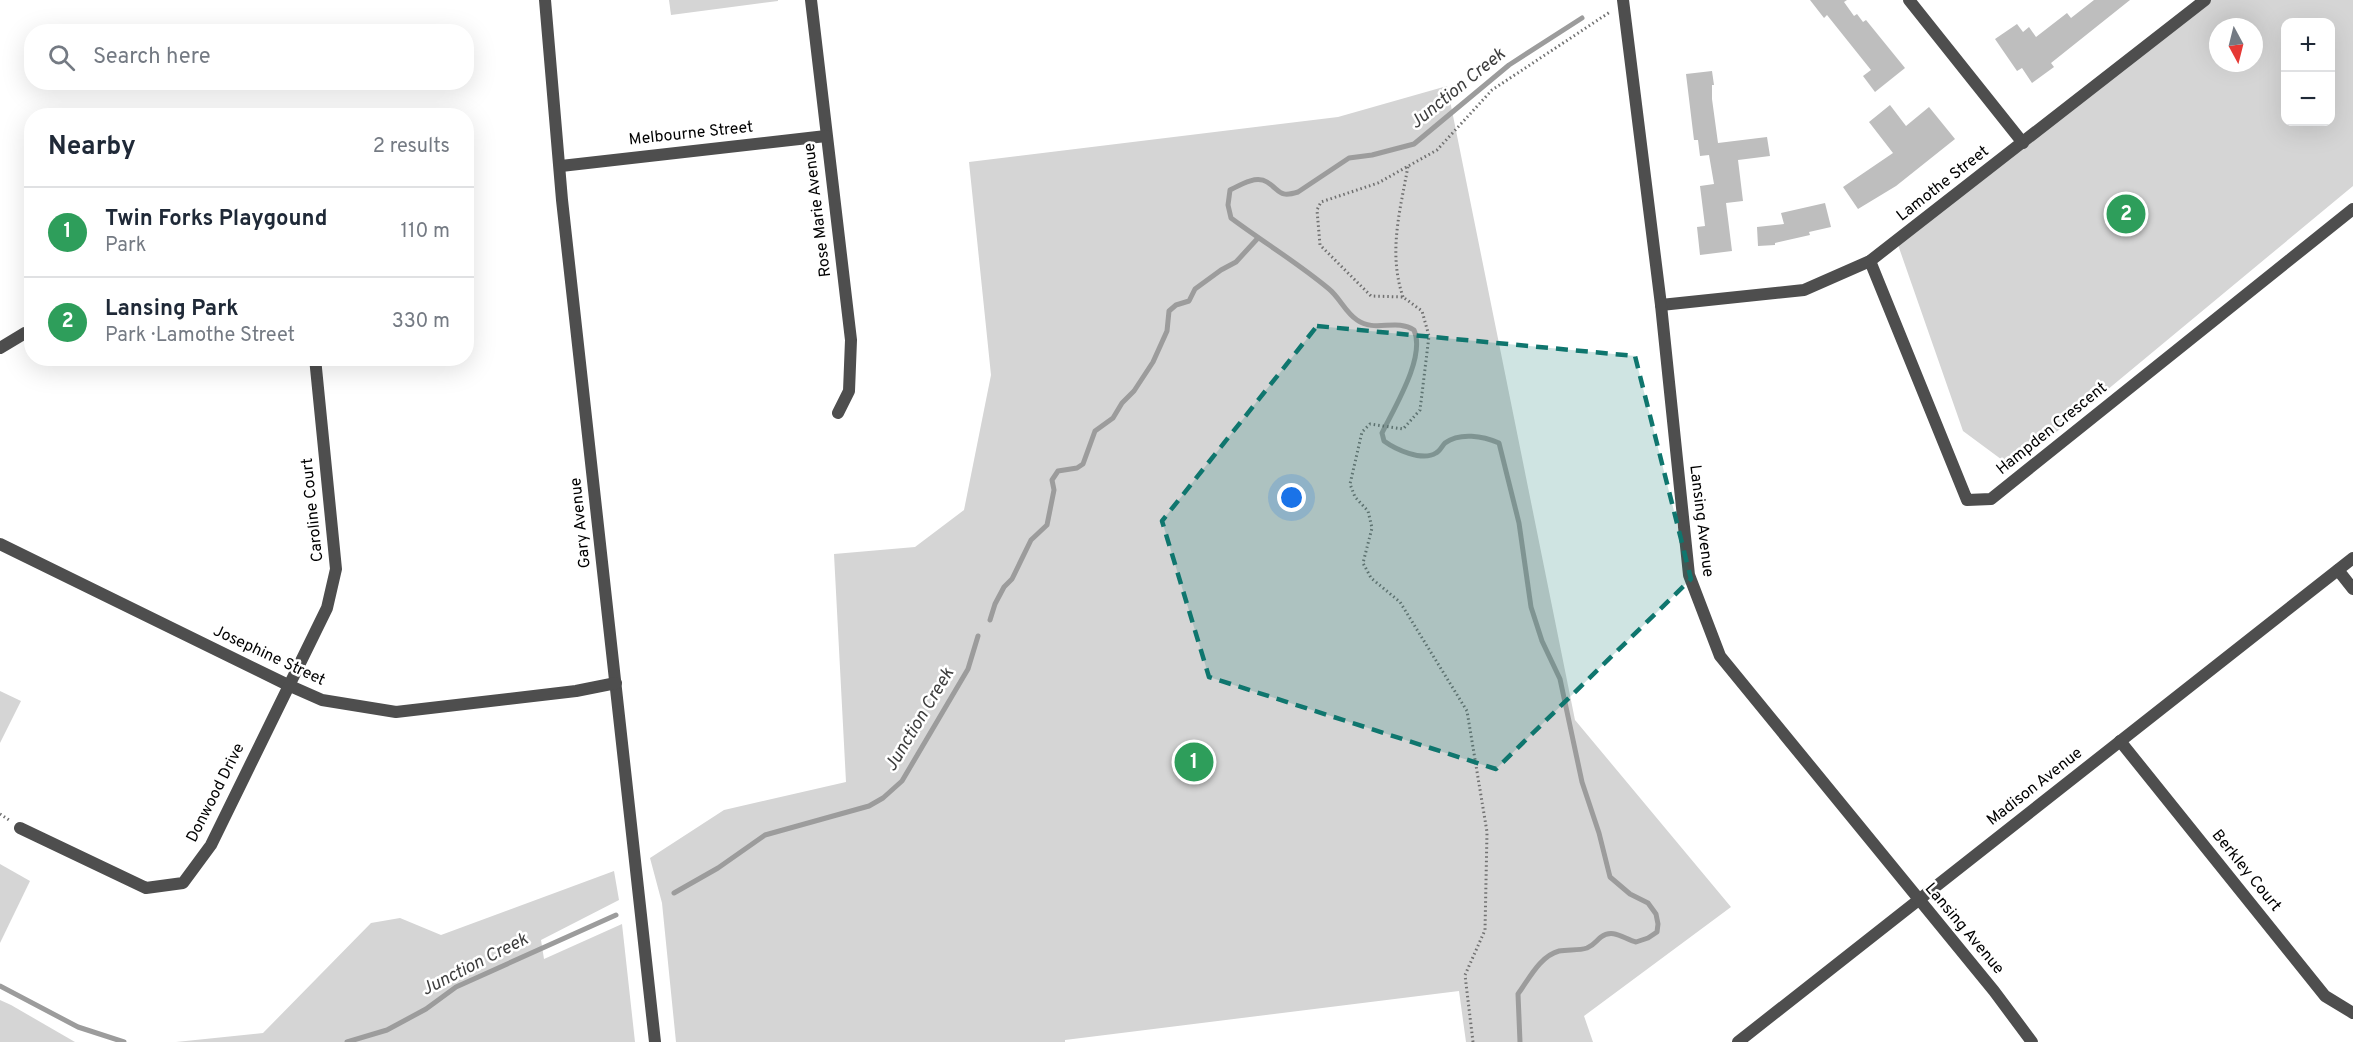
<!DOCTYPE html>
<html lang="en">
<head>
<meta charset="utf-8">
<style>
  :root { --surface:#fff; --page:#f2f2f3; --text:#1f2937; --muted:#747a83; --line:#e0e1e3; --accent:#000 }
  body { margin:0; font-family:Overpass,sans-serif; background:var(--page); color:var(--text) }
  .controls { position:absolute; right:18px; top:18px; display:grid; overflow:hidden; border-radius:12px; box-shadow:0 6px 24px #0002 }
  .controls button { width:54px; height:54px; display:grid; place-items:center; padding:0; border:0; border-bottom:2px solid var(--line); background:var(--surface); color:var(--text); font:30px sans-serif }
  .compass { position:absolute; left:2209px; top:18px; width:54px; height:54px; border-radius:50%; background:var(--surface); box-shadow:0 6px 24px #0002; rotate:173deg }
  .you { position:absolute; left:1292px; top:498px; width:21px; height:21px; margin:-15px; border:4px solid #fff; border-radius:50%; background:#1a73e8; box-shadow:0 0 0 9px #1a73e833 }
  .badge { display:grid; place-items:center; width:39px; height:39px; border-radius:50%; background:var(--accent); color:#fff; font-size:20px; font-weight:700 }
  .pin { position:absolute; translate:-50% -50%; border:3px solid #fff; box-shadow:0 2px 6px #0006 }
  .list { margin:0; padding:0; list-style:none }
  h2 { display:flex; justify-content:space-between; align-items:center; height:78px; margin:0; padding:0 24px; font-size:26px }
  h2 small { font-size:20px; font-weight:400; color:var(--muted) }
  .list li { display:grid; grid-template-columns:39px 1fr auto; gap:18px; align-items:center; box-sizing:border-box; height:90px; padding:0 24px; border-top:2px solid var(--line) }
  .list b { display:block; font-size:22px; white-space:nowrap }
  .list p { margin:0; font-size:20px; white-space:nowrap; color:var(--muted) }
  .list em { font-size:20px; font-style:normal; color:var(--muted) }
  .icon { flex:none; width:33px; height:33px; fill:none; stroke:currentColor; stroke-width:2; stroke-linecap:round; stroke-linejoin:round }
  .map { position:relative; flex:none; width:2353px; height:1042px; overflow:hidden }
  .search { position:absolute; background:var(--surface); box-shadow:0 6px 24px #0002; left:24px; top:24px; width:450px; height:66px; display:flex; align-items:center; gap:15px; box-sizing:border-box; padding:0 21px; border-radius:24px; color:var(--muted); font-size:22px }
  .panel { position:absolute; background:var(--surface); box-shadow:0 6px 24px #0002; left:24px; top:108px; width:450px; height:258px; border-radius:24px }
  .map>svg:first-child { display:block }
  .green { fill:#d5d5d5; fill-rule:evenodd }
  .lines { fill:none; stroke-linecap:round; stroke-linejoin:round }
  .stream { stroke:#9c9c9c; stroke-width:5 }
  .building { fill:#bebebe }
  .path { stroke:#707070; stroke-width:3; stroke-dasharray:1.5 3; stroke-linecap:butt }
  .minor { stroke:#4e4e4e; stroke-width:12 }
  .tertiary { stroke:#4e4e4e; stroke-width:12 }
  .marked { fill:#0f766e; fill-opacity:0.2; stroke:#0f766e; stroke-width:4.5; stroke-dasharray:12 8; stroke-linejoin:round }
  .labels { text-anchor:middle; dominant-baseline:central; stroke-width:5; stroke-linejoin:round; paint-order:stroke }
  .street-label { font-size:16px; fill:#000; stroke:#fff }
  .water-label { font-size:18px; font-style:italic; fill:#3d3d3d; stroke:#fff }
</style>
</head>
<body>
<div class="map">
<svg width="2353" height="1042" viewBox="0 0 2353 1042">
  <rect width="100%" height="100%" fill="#fff"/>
  <!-- green -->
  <g class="green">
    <polygon points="669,0 778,0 778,1 671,15"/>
    <path d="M2203,0H2353V186L2013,468L1963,431L1897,242ZM2286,22H2330V122H2286ZM2218,27H2254V63H2218Z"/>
    <polygon points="1447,86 1575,720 1731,907 1584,1016 1593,1042 1466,1042 1459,991 1065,1040 1065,1042 676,1042 662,903 650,858 724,810 846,782 834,554 915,547 964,510 991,375 969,162 1338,117"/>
    <polygon points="0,691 21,701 0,743"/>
    <polygon points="0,864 30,881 0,943"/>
    <polygon points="614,871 619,900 541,940 544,959 622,924 635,1042 176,1042 263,1033 371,923 400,918 441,935"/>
    <polygon points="0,1000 11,1005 75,1042 0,1042"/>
  </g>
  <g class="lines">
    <!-- stream -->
    <g class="stream">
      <polyline points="990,620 995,604 1004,587 1012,579 1031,540 1047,525 1054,490 1052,480 1058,471 1077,468 1083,464 1095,431 1113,418 1122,403 1134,391 1153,362 1167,331 1169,311 1176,305 1189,301 1195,289 1221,270 1236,262 1258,238"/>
      <polyline points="674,893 718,868 765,835 869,806 883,798 902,781 968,669 978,636"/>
      <polyline points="0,986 78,1027 124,1042"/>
      <polyline points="347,1042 387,1030 426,1009 456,987 616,915"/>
      <path d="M1520,1042L1518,994C1529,979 1540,956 1559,951C1568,949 1578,951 1587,948C1594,945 1596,941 1601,937C1613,928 1624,939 1636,942L1648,938L1657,932L1658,924L1656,914L1648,903L1630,894L1610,877L1599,833L1582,782L1560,679L1542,641L1531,607L1519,523L1499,443C1483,436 1460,432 1445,443C1442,446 1440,451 1436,453C1422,462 1395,449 1384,441L1382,433C1394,408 1426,357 1414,330C1396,318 1375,333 1357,320C1345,312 1340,298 1329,289C1298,263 1263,242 1231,218L1228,205L1230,190C1240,185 1256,175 1267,182C1281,191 1279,198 1298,192L1349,158L1372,155L1414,144L1509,65L1582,18"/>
    </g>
  </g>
  <!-- building -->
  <g class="building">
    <polygon points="1810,0 1847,0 1844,2 1854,16 1857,14 1863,22 1866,20 1905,68 1875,92 1863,76 1871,70 1827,15 1824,18"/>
    <polygon points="2094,0 2130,0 2051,63 2054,67 2032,83 2022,68 2017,71 1995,39 2017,24 2023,32 2029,27 2036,37 2067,13 2071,18"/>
    <polygon points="1712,71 1714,85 1712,85 1712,99 1718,143 1767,137 1770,156 1738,160 1743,201 1726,203 1732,251 1700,255 1697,227 1705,226 1700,186 1714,184 1709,155 1700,156 1698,140 1694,140 1686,74"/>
    <polygon points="1890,105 1906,126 1929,107 1955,139 1896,186 1858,209 1843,187 1893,153 1869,122"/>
    <polygon points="1825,203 1831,227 1809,232 1810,235 1775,243 1775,245 1758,246 1757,227 1784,224 1781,213"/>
  </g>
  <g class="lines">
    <!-- path -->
    <g class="path">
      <path d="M1403,297C1388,253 1400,211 1408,166"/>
      <polyline points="0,814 9,820"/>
      <polyline points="1473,1042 1465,975 1485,930 1487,832 1467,711 1400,602 1371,578 1363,563 1372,528 1368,511 1355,497 1350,484 1362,432 1370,424 1403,429 1420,410 1429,336 1422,311 1403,297 1371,296 1320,245 1317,210 1321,202 1378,183 1437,150 1492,90 1610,12"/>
    </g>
    <!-- minor -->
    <g class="minor">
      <polyline points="545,0 562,200 655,1042"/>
      <polyline points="811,0 851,340 849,391 838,413"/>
      <polyline points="1909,0 2023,143"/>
      <polyline points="561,166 826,136"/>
      <polyline points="1870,261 1967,500 1991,499 2353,209"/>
      <polyline points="1661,305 1804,290 1870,261 2205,0"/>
      <polyline points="0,348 25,333 32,332"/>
      <polyline points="0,544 288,685 322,700 396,712 576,691 616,683"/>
      <polyline points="2338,570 2353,589"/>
      <polyline points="2120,741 2325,996 2353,1013"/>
      <polyline points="20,828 146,888 183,883 211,845 327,608 336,569 315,358"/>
      <polyline points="1738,1042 2353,558"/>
    </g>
    <!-- tertiary -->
    <polyline class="tertiary" points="1623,0 1661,305 1689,575 1720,656 1994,991 2032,1042"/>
  </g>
  <!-- marked area -->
  <path class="marked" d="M1317,326L1635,356L1691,579L1496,769L1209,677L1162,521Z"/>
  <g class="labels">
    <!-- street labels -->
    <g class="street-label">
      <text transform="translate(691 134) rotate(-6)">Melbourne Street</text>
      <text transform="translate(1943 184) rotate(-38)">Lamothe Street</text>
      <text transform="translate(818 210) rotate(-97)">Rose Marie Avenue</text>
      <text transform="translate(2052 429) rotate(-39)">Hampden Crescent</text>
      <text transform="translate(313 510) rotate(-96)">Caroline Court</text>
      <text transform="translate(1701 521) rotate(83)">Lansing Avenue</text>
      <text transform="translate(581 523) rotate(-96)">Gary Avenue</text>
      <text transform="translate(269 656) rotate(25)">Josephine Street</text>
      <text transform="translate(2035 787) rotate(-38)">Madison Avenue</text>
      <text transform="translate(216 793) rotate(-63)">Donwood Drive</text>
      <text transform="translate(2246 871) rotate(51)">Berkley Court</text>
      <text transform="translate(1964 929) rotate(50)">Lansing Avenue</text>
    </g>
    <!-- water labels -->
    <g class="water-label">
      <text transform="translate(1458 89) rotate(-39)">Junction Creek</text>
      <text transform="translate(920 720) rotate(-59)">Junction Creek</text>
      <text transform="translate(475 965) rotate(-27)">Junction Creek</text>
    </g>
  </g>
</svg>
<div class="controls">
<button>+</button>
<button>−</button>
</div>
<svg class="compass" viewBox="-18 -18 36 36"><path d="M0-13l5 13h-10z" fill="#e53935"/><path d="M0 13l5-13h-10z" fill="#747a83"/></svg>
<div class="you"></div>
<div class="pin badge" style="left:1194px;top:762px;background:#2e9e5b">1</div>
<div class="pin badge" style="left:2126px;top:214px;background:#2e9e5b">2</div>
<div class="search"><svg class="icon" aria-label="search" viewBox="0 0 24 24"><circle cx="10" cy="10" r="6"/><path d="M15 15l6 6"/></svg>Search here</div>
<section class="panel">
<h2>Nearby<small>2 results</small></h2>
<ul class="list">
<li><span class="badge" style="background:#2e9e5b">1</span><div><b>Twin Forks Playgound</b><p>Park</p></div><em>110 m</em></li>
<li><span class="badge" style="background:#2e9e5b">2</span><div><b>Lansing Park</b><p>Park · Lamothe Street</p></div><em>330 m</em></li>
</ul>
</section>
</div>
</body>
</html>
